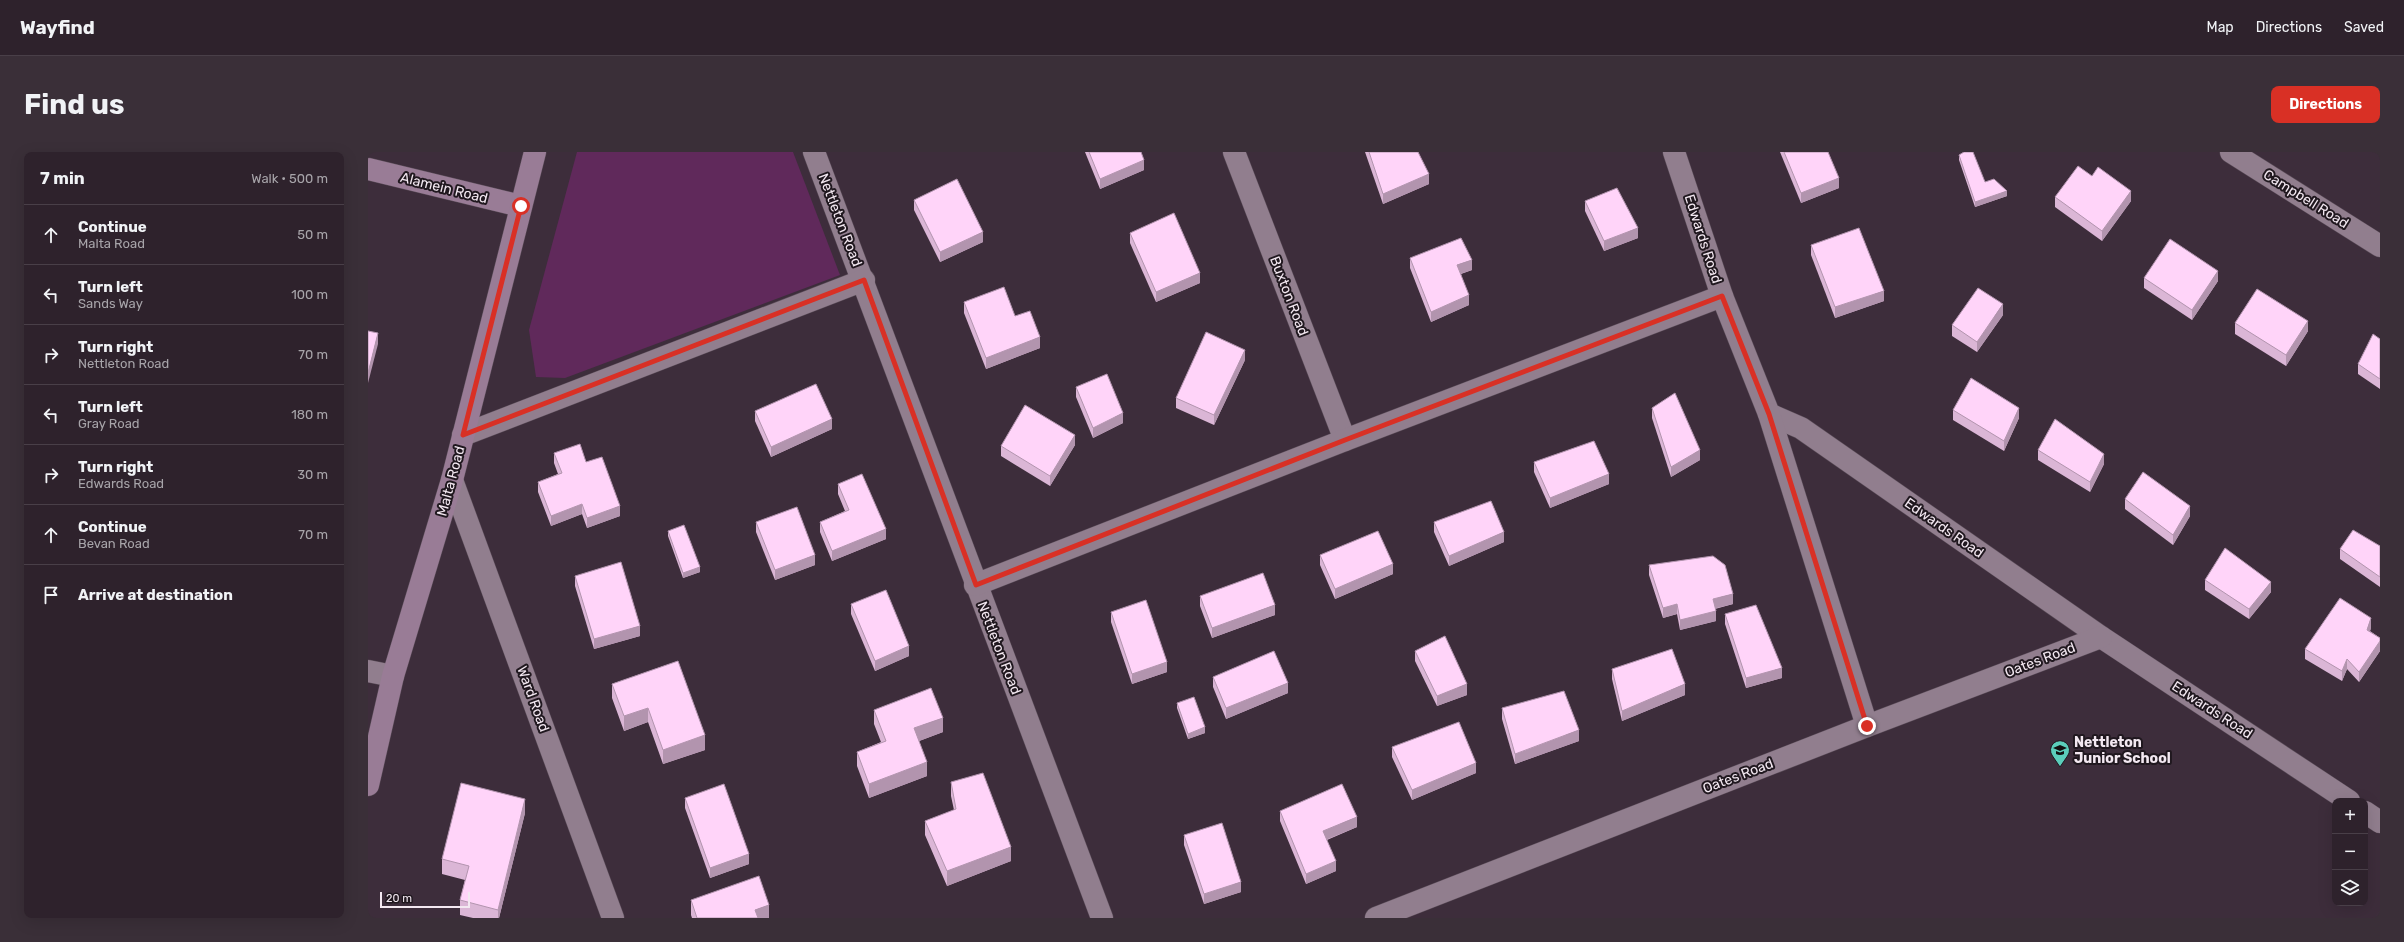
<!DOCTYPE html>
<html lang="en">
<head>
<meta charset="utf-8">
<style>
  :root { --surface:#2e222c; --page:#3a2f38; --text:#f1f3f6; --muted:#a7a4a9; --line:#493f48; --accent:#d93025 }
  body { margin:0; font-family:Rubik,sans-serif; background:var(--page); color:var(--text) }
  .controls { position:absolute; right:12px; bottom:12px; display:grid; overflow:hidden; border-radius:8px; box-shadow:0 4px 16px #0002 }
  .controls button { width:36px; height:36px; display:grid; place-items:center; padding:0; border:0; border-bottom:1px solid var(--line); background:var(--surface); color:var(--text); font:20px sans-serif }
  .scale { position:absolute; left:12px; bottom:10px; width:90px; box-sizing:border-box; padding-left:4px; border:2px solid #f3e8f1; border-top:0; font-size:11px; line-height:14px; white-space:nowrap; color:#f3e8f1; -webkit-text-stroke:3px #20181f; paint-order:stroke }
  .stop { position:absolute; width:12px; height:12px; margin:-9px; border:3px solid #d93025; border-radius:50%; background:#fff }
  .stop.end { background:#d93025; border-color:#fff; box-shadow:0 1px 4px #0008 }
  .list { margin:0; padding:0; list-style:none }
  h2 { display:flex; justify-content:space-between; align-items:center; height:52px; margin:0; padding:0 16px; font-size:17px }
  h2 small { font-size:13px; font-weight:400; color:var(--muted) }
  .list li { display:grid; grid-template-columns:26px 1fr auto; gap:12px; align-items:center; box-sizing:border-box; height:60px; padding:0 16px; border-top:1px solid var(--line) }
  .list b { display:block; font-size:15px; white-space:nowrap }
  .list p { margin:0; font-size:13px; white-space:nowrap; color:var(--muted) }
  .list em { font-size:13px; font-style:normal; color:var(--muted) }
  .icon { flex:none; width:22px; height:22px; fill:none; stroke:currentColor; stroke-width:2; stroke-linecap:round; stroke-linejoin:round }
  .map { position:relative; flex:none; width:2012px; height:766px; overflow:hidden; border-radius:8px }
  header { display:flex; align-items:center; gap:24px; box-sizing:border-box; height:56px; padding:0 20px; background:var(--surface); border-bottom:1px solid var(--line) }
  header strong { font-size:19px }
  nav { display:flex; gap:22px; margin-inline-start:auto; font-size:14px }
  .intro { display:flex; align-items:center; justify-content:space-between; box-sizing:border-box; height:96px; padding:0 24px }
  h1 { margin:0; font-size:28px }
  .button { padding:10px 18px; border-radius:8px; background:var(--accent); color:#fff; font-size:14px; font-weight:700 }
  main { display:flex; gap:24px; padding:0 24px }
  aside { flex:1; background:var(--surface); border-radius:8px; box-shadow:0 4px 16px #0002 }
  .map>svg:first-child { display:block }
  .green { fill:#60295b }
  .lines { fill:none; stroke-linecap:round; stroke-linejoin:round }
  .street-casing { stroke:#5a4c58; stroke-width:23 }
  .secondary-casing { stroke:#5a4c58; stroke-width:23 }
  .street { stroke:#917e8e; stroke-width:22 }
  .secondary { stroke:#997c96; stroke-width:22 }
  .wall { fill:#dbb6d6 }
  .shaded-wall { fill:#b294ae }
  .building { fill:#ffd4f9; stroke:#b294ae }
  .route { stroke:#d93025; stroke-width:5 }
  .labels { text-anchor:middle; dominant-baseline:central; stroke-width:4; stroke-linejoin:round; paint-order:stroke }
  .street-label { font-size:14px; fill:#f3e8f1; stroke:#20181f }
  .poi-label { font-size:14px; font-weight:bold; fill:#f3e8f1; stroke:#20181f; text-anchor:start }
</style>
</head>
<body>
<header>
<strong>Wayfind</strong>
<nav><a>Map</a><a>Directions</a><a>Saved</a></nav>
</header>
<div class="intro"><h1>Find us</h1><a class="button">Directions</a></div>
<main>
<aside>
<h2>7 min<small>Walk · 500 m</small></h2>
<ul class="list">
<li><svg class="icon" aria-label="ahead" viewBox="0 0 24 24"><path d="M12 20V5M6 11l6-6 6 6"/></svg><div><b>Continue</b><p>Malta Road</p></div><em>50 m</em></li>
<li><svg class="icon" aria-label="left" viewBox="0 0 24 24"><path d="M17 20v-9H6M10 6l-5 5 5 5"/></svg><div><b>Turn left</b><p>Sands Way</p></div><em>100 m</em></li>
<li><svg class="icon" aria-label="right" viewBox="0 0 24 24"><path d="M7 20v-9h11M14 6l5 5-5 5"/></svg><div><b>Turn right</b><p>Nettleton Road</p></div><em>70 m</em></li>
<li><svg class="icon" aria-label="left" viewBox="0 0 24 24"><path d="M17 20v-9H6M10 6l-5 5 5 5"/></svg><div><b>Turn left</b><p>Gray Road</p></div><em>180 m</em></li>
<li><svg class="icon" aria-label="right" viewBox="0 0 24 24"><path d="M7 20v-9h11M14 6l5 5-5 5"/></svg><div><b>Turn right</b><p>Edwards Road</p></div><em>30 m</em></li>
<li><svg class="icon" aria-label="ahead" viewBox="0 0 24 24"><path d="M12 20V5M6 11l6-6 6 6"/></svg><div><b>Continue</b><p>Bevan Road</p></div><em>70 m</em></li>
<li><svg class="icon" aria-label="arrive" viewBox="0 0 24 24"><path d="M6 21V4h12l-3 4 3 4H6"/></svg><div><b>Arrive at destination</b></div></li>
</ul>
</aside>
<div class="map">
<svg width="2012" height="766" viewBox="0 0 2012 766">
  <rect width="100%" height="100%" fill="#3d2d3b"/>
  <!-- green -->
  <polygon class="green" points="209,0 425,0 472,123 197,226 168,225 161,178"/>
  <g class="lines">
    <defs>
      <g id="street">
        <polyline points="446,0 734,766"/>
        <polyline points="866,0 977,288"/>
        <polyline points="1306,0 1354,144 1401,262 1433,276 1733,485 1981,649"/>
        <polyline points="1863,0 2012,94"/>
        <polyline points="1401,262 1499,574"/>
        <polyline points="95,283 496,128"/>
        <polyline points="84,328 245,766"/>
        <polyline points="607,433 977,288 1354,144"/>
        <polyline points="0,519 25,524"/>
        <polyline points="1997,660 2012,670"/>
        <polyline points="1008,766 1499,574 1733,485"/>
      </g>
      <g id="secondary">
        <polyline points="0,17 153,54"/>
        <polyline points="0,633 25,524 84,328 167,0"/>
      </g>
    </defs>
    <!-- street casing -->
    <use href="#street" class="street-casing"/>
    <!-- secondary casing -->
    <use href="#secondary" class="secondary-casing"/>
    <!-- street -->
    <use href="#street" class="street"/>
    <!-- secondary -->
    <use href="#secondary" class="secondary"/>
  </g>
  <!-- wall -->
  <g class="wall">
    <polygon points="717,0 773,0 776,18 732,37"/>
    <polygon points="997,0 1050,0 1061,32 1015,52"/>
    <polygon points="1412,0 1460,0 1471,36 1433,51"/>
    <polygon points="1591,3 1617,30 1639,44 1607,55 1591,8"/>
    <polygon points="1724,24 1763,49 1734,89 1687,55 1687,45"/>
    <polygon points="546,48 615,90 572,110 546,58"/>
    <polygon points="1217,49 1270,86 1236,99 1217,59"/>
    <polygon points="762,81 832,131 788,150 762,91"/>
    <polygon points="1443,93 1516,149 1467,166 1443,103"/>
    <polygon points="1042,106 1104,118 1093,122 1101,153 1063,170 1042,116"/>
    <polygon points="1776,126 1850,129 1824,168 1776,136"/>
    <polygon points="596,150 647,164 672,196 618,217 596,161"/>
    <polygon points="1635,163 1609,200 1584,184 1584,173"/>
    <polygon points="1867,171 1940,179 1918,214 1867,182"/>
    <polygon points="2012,187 2012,237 1990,222 1990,212"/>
    <polygon points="877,208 846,273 808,256 808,246"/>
    <polygon points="708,235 755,271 725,286 708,245"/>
    <polygon points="1284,256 1332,308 1303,325 1284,266"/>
    <polygon points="1585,258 1651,266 1636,299 1585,268"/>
    <polygon points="387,259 464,277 403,305 387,269"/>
    <polygon points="707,293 682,334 633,304 633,294"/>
    <polygon points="1670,298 1736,312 1722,340 1670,308"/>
    <polygon points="186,301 218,310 252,364 219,376 214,362 183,374 170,340 170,330 190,322 186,311"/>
    <polygon points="1166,310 1241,332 1182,356 1166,320"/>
    <polygon points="470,332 518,387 464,409 452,380 452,370 477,359 470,342"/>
    <polygon points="1757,347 1822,364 1805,393 1757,357"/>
    <polygon points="388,370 447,413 407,428 388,380"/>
    <polygon points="1066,370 1136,390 1081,414 1066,380"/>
    <polygon points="300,379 332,420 315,426 300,384"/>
    <polygon points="2012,394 2012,435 1972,407 1972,397"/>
    <polygon points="952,403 1025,422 967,447 952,413"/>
    <polygon points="1281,413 1365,452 1347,457 1348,469 1312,478 1309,462 1295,466 1281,423"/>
    <polygon points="207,424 272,484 226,497 207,434"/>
    <polygon points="1837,428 1903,440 1881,467 1837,438"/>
    <polygon points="832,444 907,463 844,486 832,454"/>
    <polygon points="483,452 541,504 507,519 483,462"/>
    <polygon points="743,460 799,520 764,532 743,470"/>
    <polygon points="1357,462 1414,526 1378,536 1357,472"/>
    <polygon points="2003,476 2002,479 2012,486 2012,499 1991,530 1979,517 1974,529 1937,507 1937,497"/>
    <polygon points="1047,499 1099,543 1069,554 1047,509"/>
    <polygon points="310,509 337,598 295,612 280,570 256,579 244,546 244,532"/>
    <polygon points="1244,517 1317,543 1254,569 1244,527"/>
    <polygon points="845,525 920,541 858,567 845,535"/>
    <polygon points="809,551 837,581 820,587 809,556"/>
    <polygon points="1134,556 1211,589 1147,612 1134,567"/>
    <polygon points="506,558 575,580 551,589 559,624 501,646 489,614 489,600 513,590 506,572"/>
    <polygon points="1024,595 1108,621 1044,648 1024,605"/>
    <polygon points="583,630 643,709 579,734 557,683 557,669 586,658 583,644"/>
    <polygon points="317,646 381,712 342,726 317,656"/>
    <polygon points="912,659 989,675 959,688 968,719 938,732 912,669"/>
    <polygon points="157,661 131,766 105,766 92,763 92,748 97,728 74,722 74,707"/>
    <polygon points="816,683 873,740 836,752 816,693"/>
    <polygon points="323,748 401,766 324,766 323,763"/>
  </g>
  <!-- shaded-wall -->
  <g class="shaded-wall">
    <polygon points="776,8 776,18 732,37 732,27"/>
    <polygon points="1061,22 1061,32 1015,52 1015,42"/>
    <polygon points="1471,26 1471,36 1433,51 1433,41"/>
    <polygon points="1639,39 1639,44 1607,55 1607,50"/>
    <polygon points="1763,39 1763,49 1734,89 1734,79"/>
    <polygon points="1270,76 1270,86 1236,99 1236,89"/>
    <polygon points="615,80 615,90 572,110 572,100"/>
    <polygon points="1104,108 1104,118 1089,123 1089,113"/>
    <polygon points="1850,119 1850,129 1824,168 1824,158"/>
    <polygon points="832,121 832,131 788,150 788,140"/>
    <polygon points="1516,139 1516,149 1467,166 1467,155"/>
    <polygon points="1101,143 1101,153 1063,170 1063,160"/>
    <polygon points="1635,152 1635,163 1609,200 1609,190"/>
    <polygon points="1940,169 1940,179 1918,214 1918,203"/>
    <polygon points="10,181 10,192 0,231 0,221"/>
    <polygon points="672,185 672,196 618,217 618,206"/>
    <polygon points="877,198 877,208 846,273 846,263"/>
    <polygon points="1651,256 1651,266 1636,299 1636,289"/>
    <polygon points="755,261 755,271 725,286 725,276"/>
    <polygon points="464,267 464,277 403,305 403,295"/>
    <polygon points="707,283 707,293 682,334 682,324"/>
    <polygon points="1332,298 1332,308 1303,325 1303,315"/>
    <polygon points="1736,302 1736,312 1722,340 1722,330"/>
    <polygon points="1241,322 1241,332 1182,356 1182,346"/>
    <polygon points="214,352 214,362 183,374 183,364"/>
    <polygon points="252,354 252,364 219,376 219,366"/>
    <polygon points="1822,354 1822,364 1805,393 1805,383"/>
    <polygon points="518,377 518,387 464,409 464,399"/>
    <polygon points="1136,380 1136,390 1081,414 1081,404"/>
    <polygon points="447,403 447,413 407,428 407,418"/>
    <polygon points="1025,412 1025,422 967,447 967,437"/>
    <polygon points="332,415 332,420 315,426 315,421"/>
    <polygon points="1903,430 1903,440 1881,467 1881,457"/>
    <polygon points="1365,442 1365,452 1345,457 1345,447"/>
    <polygon points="1309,452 1309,462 1295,466 1295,456"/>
    <polygon points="907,453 907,463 844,486 844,476"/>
    <polygon points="1348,459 1348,469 1312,478 1312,468"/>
    <polygon points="2003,466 2003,476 1999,488 1999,478"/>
    <polygon points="272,474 272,484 226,497 226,487"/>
    <polygon points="2012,489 2012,499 1991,530 1991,520"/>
    <polygon points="541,494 541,504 507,519 507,509"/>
    <polygon points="1979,507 1979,517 1974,529 1974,519"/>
    <polygon points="799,510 799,520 764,532 764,522"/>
    <polygon points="1414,516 1414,526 1378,536 1378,526"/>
    <polygon points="920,531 920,541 858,567 858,556"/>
    <polygon points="1099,532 1099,543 1069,554 1069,544"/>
    <polygon points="1317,532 1317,543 1254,569 1254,559"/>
    <polygon points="280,556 280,570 256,579 256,564"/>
    <polygon points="575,566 575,580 546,591 546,576"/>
    <polygon points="837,575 837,581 820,587 820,582"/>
    <polygon points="1211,578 1211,589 1147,612 1147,602"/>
    <polygon points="337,583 337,598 295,612 295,598"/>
    <polygon points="559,610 559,624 501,646 501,632"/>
    <polygon points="1108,611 1108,621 1044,648 1044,638"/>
    <polygon points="157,647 157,661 131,766 130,766 130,758"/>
    <polygon points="989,665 989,675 955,689 955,679"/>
    <polygon points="643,695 643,709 579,734 579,719"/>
    <polygon points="381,702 381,712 342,726 342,716"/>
    <polygon points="968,709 968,719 938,732 938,722"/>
    <polygon points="873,730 873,740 836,752 836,742"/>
    <polygon points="401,753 401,766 387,766 387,758"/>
  </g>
  <!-- building -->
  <g class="building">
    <polygon points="721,0 773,0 776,8 732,27"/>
    <polygon points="1001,0 1050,0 1061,22 1015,42"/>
    <polygon points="1416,0 1460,0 1471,26 1433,41"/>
    <polygon points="1596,0 1605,0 1617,30 1626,27 1639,39 1607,50 1591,3"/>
    <polygon points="1710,14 1724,24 1730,15 1763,39 1734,79 1687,45"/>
    <polygon points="589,27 615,80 572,100 546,48"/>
    <polygon points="1249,36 1270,76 1236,89 1217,49"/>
    <polygon points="806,61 832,121 788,140 762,81"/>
    <polygon points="1491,76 1516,139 1467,155 1443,93"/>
    <polygon points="1093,86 1104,108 1089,113 1101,143 1063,160 1042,106"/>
    <polygon points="1802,87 1850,119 1824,158 1776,126"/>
    <polygon points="636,135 647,164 662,159 672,185 618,206 596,150"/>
    <polygon points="1610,136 1635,152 1609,190 1584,173"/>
    <polygon points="1889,137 1940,169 1918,203 1867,171"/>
    <polygon points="0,179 10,181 0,221"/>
    <polygon points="838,180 877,198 846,263 808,246"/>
    <polygon points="2005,182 2012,187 2012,227 1990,212"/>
    <polygon points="739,222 755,261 725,276 708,235"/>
    <polygon points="1603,226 1651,256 1636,289 1585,258"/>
    <polygon points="448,232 464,267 403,295 387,259"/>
    <polygon points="1307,241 1332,298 1303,315 1284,256"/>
    <polygon points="657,253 707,283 682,324 633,294"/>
    <polygon points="1687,267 1736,302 1722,330 1670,298"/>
    <polygon points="1226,289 1241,322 1182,346 1166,310"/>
    <polygon points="212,292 218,310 234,305 252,354 219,366 214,352 183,364 170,330 194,321 186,301"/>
    <polygon points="1775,320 1822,354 1805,383 1757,347"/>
    <polygon points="494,322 518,377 464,399 452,370 481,358 470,332"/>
    <polygon points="1123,349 1136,380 1081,404 1066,370"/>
    <polygon points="429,355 447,403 407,418 388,370"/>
    <polygon points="316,373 332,415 315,421 300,379"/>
    <polygon points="1985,378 2012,394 2012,425 1972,397"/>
    <polygon points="1010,379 1025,412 967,437 952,403"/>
    <polygon points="1857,396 1903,430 1881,457 1837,428"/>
    <polygon points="1345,404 1357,413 1365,442 1345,447 1348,459 1312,468 1309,452 1295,456 1281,413"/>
    <polygon points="253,410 272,474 226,487 207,424"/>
    <polygon points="895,421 907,453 844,476 832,444"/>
    <polygon points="518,438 541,494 507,509 483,452"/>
    <polygon points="1972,446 2003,466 1999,478 2012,486 2012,489 1991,520 1979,507 1974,519 1937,497"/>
    <polygon points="778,448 799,510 764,522 743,460"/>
    <polygon points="1388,453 1414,516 1378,526 1357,462"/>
    <polygon points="1077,484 1099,532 1069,544 1047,499"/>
    <polygon points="1304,497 1317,532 1254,559 1244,517"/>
    <polygon points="906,499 920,531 858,556 845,525"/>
    <polygon points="310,509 337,583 295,598 280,556 256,564 244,532"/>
    <polygon points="563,536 575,566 546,576 559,610 501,632 489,600 518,589 506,558"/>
    <polygon points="1196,539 1211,578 1147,602 1134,556"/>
    <polygon points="826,545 837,575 820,582 809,551"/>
    <polygon points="1091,570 1108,611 1044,638 1024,595"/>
    <polygon points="615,621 643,695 579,719 557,669 588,657 583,630"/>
    <polygon points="93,631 157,647 130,758 92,748 101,714 74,707"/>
    <polygon points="356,632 381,702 342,716 317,646"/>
    <polygon points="974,632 989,665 955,679 968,709 938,722 912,659"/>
    <polygon points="854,671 873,730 836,742 816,683"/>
    <polygon points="391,724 401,753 387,758 390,766 329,766 323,748"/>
  </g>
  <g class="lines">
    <!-- route -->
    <polyline class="route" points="153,54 95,283 496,128 608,433 977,288 1354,144 1401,262 1499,574"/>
  </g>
  <!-- icons -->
  <defs>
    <symbol id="school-pin" viewBox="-11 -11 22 30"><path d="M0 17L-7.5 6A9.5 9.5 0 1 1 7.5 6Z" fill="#5bcebb" stroke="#20181f"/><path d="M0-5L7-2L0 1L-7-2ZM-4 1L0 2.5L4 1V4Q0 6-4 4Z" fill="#111"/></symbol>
  </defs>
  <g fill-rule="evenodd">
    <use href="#school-pin" x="1681" y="587" width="22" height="30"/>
  </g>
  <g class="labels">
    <!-- street labels -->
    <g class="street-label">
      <text transform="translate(76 36) rotate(14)">Alamein Road</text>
      <text transform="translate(1938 47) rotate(32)">Campbell Road</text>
      <text transform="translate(472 68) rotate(69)">Nettleton Road</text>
      <text transform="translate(1335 87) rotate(72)">Edwards Road</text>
      <text transform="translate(921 144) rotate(69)">Buxton Road</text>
      <text transform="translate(83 329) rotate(-75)">Malta Road</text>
      <text transform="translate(1576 376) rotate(35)">Edwards Road</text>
      <text transform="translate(631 496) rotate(69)">Nettleton Road</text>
      <text transform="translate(1672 508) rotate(-21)">Oates Road</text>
      <text transform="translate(165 547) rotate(70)">Ward Road</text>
      <text transform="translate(1844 558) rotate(33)">Edwards Road</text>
      <text transform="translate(1370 624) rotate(-21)">Oates Road</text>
    </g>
    <!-- poi labels -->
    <g class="poi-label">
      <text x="1706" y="590">Nettleton<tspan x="1706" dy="16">Junior School</tspan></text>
    </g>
  </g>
</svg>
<div class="controls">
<button>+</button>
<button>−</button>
<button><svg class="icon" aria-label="layers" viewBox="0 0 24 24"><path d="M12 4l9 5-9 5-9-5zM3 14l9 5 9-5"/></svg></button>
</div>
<div class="scale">20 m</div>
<div class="stop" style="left:153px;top:54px"></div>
<div class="stop end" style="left:1499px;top:574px"></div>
</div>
</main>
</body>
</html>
